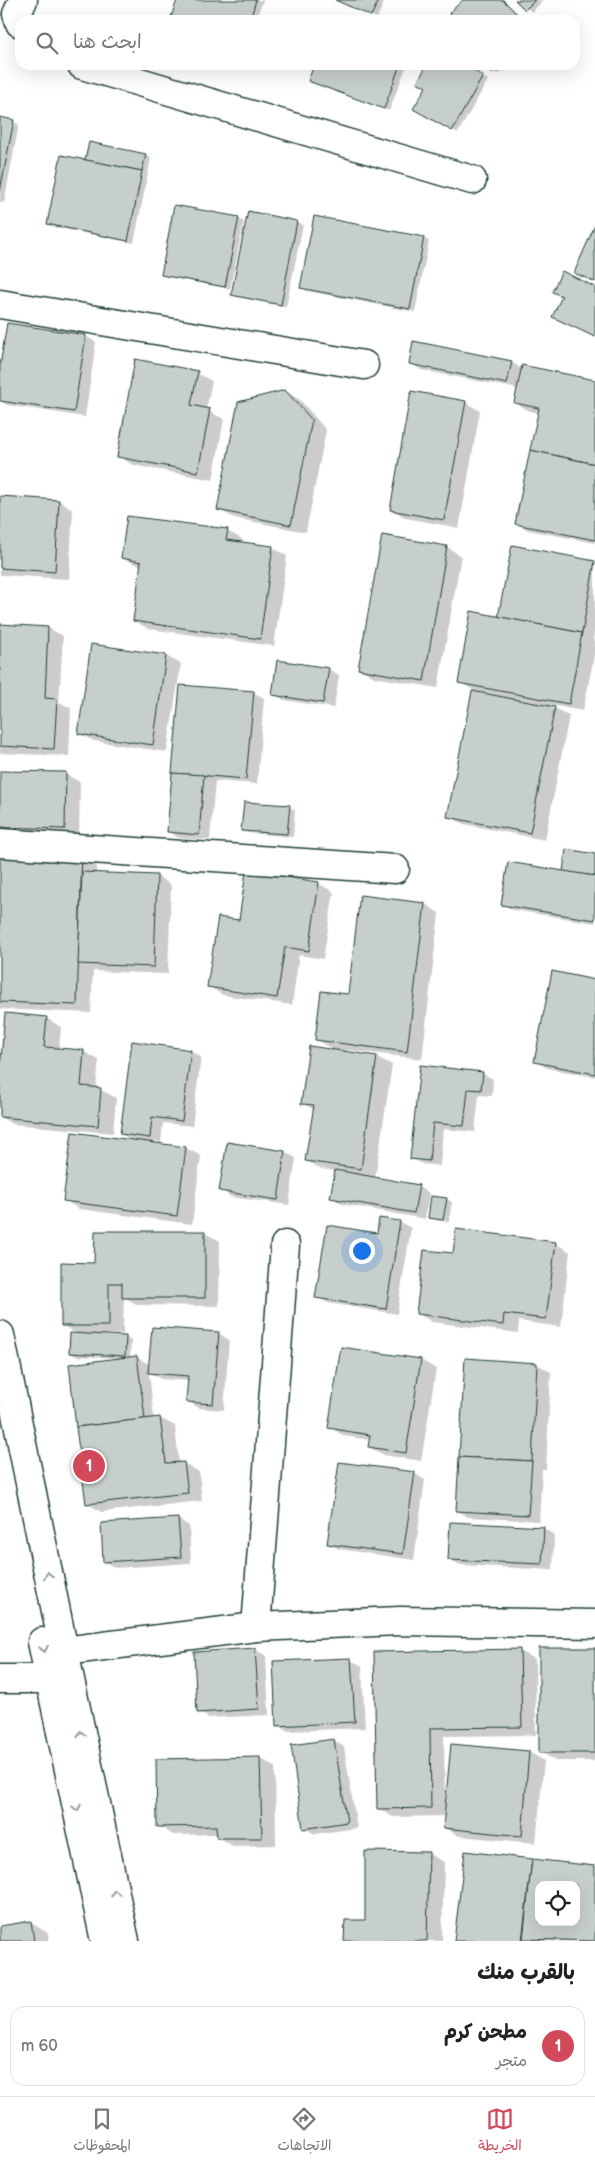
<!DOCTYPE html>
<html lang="ar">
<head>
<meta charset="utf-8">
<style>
  :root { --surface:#fff; --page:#f2f2f2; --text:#222; --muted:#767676; --line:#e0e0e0; --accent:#d1495b }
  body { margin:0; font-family:"Balsamiq Sans","Playpen Sans Arabic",sans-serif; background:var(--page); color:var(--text); direction:rtl }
  .controls { position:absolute; right:15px; bottom:15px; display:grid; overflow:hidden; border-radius:10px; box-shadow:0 5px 20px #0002 }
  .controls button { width:45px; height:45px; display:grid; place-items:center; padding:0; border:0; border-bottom:1px solid var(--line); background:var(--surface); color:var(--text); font:25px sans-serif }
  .you { position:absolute; left:361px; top:1250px; width:18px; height:18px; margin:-12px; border:4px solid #fff; border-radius:50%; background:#1a73e8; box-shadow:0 0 0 8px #1a73e833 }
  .badge { display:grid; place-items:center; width:32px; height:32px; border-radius:50%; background:var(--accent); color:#fff; font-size:16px; font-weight:700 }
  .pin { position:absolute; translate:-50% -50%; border:2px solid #fff; box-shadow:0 1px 5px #0006 }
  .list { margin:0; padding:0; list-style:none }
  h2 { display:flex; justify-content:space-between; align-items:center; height:65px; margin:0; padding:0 20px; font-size:21px }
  h2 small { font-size:16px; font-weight:400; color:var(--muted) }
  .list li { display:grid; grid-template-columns:32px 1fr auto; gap:15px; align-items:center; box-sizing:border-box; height:80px; margin:0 10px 10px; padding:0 10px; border:1px solid var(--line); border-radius:15px }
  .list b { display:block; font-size:19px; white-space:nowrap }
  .list p { margin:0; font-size:16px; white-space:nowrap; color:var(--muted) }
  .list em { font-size:16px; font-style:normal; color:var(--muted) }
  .icon { flex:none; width:28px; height:28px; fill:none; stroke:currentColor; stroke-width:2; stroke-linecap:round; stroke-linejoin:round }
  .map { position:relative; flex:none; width:595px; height:1941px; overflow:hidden; direction:ltr }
  .search { position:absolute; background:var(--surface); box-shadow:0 5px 20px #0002; left:15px; right:15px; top:15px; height:55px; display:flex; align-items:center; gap:12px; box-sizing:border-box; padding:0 18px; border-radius:15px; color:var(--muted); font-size:19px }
  .sheet { height:155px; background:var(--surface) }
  nav { display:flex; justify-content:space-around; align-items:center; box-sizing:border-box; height:70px; border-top:1px solid var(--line); background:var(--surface); font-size:14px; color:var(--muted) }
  nav a { display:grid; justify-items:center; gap:2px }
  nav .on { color:var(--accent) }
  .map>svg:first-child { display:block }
  .shadow { fill:#0003; fill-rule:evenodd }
  .building { fill:#c7cfcc; stroke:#1f3d34; fill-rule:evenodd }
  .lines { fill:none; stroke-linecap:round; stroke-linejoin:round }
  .street-casing { stroke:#1f3d34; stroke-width:31 }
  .secondary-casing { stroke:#1f3d34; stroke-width:31 }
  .street { stroke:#fff; stroke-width:28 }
  .secondary { stroke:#fff; stroke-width:28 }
  .oneway { stroke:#8f9e9a }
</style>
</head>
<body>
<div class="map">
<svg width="595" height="1941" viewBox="0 0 595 1941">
  <rect width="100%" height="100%" fill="#fff"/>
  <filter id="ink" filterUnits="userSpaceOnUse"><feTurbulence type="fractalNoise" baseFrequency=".02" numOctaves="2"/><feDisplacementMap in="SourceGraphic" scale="10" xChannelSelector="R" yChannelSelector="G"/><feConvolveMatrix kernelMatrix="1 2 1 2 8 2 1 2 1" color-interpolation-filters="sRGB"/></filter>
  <g filter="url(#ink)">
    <!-- shadow -->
    <g class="shadow">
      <polygon points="178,0 263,0 256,20 172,20"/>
      <polygon points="336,0 385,0 377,18"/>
      <polygon points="464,0 504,0 523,19 458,20"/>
      <polygon points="517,0 543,0 532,12"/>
      <polygon points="315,65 407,65 389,111 315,83"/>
      <polygon points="428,65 462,65 488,80 458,133 415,108 427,87"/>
      <polygon points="486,65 508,65 498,75"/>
      <polygon points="0,118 19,124 4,203 0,202"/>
      <polygon points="145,155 151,158 134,243 54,227 48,224"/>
      <polygon points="249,212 297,222 303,225 286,307 238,297 232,294"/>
      <polygon points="238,218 244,222 230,289 168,277 162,274"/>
      <polygon points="423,238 429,241 415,312 307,291 302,287"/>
      <polygon points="85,336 96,342 85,417 7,405 0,401 0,374"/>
      <polygon points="511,362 522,369 595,382 595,543 528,530 517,523 539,413 530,411 515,403 518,389 421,370 410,363"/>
      <polygon points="197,373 212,381 206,410 224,419 213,480 133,465 118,456"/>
      <polygon points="285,391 300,400 326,430 306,532 234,518 219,510"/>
      <polygon points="465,402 480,411 459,528 406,518 391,509"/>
      <polygon points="0,497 59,501 73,510 69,579 0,575"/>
      <polygon points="227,531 242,539 241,543 272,547 287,556 274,646 149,629 134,621 142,567 122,558"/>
      <polygon points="447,547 461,556 438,688 374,677 359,668"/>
      <polygon points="513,547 595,562 595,629 593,640 595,642 595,651 583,711 550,705 569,716 545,840 464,824 449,816 473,690 459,682 499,618"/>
      <polygon points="0,625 48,628 63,636 59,702 71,708 69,756 0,753"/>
      <polygon points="166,656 181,664 167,752 94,741 79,733"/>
      <polygon points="328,669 339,675 334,708 284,700 273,694"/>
      <polygon points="253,692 264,698 257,784 215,781 210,840 179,838 168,831"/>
      <polygon points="0,772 65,774 80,782 79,837 0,835"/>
      <polygon points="289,807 295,810 293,837 248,833 243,830"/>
      <polygon points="0,851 97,863 96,874 157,876 171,885 168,974 93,971 91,1013 0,1009"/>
      <polygon points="595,855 595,923 513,910 502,904"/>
      <polygon points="247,872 319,884 334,892 323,959 299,955 292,1005 223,995 208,986 240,922"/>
      <polygon points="425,904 439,913 422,1059 346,1050 345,1052 377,1057 392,1065 375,1179 418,1187 429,1193 425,1219 342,1204 331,1197 336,1171 321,1169 307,1161 314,1110 303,1103 336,1051 317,1040 349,996"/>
      <polygon points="595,981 595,1077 547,1068 536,1061"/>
      <polygon points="46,1018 61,1027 59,1049 84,1052 99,1060 96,1089 101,1090 116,1098 113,1133 12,1124 0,1117 0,1085"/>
      <polygon points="191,1051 201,1057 192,1126 163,1123 161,1143 153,1140 158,1144 186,1148 201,1156 192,1224 79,1209 64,1200 134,1141 121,1134"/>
      <polygon points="421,1067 482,1073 493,1079 492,1096 479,1095 475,1132 443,1129 440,1166 422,1164 412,1158"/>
      <polygon points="228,1143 285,1152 296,1158 289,1205 231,1197 221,1190"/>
      <polygon points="446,1199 452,1202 449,1222 435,1220 429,1217"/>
      <polygon points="380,1219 400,1222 411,1228 397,1314 328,1303 317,1297 378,1235"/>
      <polygon points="205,1233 220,1241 219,1306 138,1305 124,1297 123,1334 104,1334 104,1336 126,1337 131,1341 130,1358 137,1357 150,1365 218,1333 229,1340 224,1410 199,1408 188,1401 189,1381 161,1379 149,1372 154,1419 160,1418 175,1426 179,1464 184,1463 199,1472 202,1501 101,1512 87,1503 118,1358 76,1356 70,1353 79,1335 62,1325 95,1264"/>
      <polygon points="555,1243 570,1252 561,1327 519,1321 518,1333 432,1322 417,1313 454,1255"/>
      <polygon points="342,1348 421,1360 436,1369 421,1461 384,1455 369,1447 370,1440 344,1436 330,1427"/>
      <polygon points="537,1364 551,1372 546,1469 542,1469 539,1521 468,1517 458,1511"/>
      <polygon points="414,1473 425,1480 414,1560 339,1549 328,1543"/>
      <polygon points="178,1519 189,1526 191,1563 116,1568 105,1562"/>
      <polygon points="543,1528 554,1535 553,1570 460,1565 449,1559"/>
      <polygon points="255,1649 266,1656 269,1715 209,1718 198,1712 195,1653"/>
      <polygon points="595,1650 595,1761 555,1761 541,1752"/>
      <polygon points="520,1651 535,1659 536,1735 444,1736 445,1801 447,1801 452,1745 529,1752 544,1761 536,1843 459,1836 445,1828 446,1816 393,1817 378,1808 376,1653"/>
      <polygon points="351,1660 362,1666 365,1728 288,1731 277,1725"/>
      <polygon points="334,1740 344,1747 357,1828 315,1834 304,1828"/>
      <polygon points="260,1758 275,1767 276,1845 233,1846 218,1837 218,1834 173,1835 159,1826"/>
      <path d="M466,1852L595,1867V1941H456ZM539,1885H576V1922H539Z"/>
      <polygon points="429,1854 444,1862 442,1941 346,1941"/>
      <polygon points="31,1923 48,1933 49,1941 0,1941 0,1928"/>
    </g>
    <!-- building -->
    <g class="building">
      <polygon points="177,0 256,0 250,20 170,20"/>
      <polygon points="335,0 379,0 371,16"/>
      <polygon points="463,0 503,0 519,16 514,20 456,20 449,13"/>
      <polygon points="515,0 535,0 525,10"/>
      <polygon points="314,65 400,65 384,109 308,81"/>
      <polygon points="427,65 464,65 483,76 452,131 413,109 426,87 417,82"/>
      <polygon points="484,65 499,65 492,73"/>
      <polygon points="0,117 14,120 0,191"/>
      <polygon points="89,142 146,154 142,171 85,160"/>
      <polygon points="61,155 142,171 128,241 47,224"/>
      <polygon points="174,205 239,217 225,287 161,275"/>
      <polygon points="248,211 297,221 281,305 231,295"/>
      <polygon points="314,216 424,237 410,309 300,288"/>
      <polygon points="595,225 595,282 574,273"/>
      <polygon points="562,271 595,287 595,337 552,317 562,296 552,292"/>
      <polygon points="7,323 86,335 74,412 0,401 0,366"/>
      <polygon points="413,341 512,361 507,384 409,364"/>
      <polygon points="135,359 198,371 191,405 210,409 198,472 117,457"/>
      <polygon points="522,365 595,380 595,464 530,450 539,408 514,403"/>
      <polygon points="285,390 312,420 291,525 217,510 238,402"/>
      <polygon points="411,391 466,401 444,520 390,510"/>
      <polygon points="530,450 595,464 595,540 515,524"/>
      <polygon points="0,496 59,500 55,572 0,568"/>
      <polygon points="127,516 228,529 226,540 273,546 260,639 133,621 141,562 121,558"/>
      <polygon points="382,535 447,546 424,681 358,669"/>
      <polygon points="512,545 595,561 582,633 498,617"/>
      <polygon points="471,611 582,633 569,704 458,683"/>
      <polygon points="0,624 48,627 45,698 57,699 54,749 0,746"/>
      <polygon points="91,644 166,655 153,745 78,734"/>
      <polygon points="277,660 329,668 323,703 272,695"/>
      <polygon points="180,685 254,691 246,779 172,773"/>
      <polygon points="472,691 555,707 530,833 447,817"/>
      <polygon points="0,771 66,772 65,829 0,827"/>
      <polygon points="172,773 204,775 199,835 167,832"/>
      <polygon points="244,802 290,805 287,834 241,831"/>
      <polygon points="566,849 595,854 595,876 563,872"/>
      <polygon points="0,850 82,853 77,1005 0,1002"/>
      <polygon points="508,862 595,876 595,920 501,905"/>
      <polygon points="246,871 319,882 309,951 285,947 277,998 207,987 218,917 239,920"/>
      <polygon points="82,872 157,875 154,967 78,964"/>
      <polygon points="360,895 425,903 407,1052 315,1040 321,991 348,994"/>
      <polygon points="552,971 595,980 595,1074 534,1062"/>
      <polygon points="5,1013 47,1017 44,1047 84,1050 81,1086 101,1088 98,1126 0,1117 0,1071"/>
      <polygon points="132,1041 191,1050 182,1121 152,1117 150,1138 120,1134"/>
      <polygon points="309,1046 377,1056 361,1169 305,1161 314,1105 301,1104"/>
      <polygon points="420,1065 483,1072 481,1090 468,1089 464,1126 433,1123 429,1161 410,1159"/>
      <polygon points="72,1132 186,1147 177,1216 63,1201"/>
      <polygon points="227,1142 285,1151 278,1200 219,1191"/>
      <polygon points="335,1170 419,1185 414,1213 330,1198"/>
      <polygon points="431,1196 447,1198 443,1220 428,1218"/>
      <polygon points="379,1218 400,1221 386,1309 315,1298 327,1225 377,1233"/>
      <polygon points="456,1229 556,1242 546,1319 504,1314 503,1325 416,1314 424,1250 453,1253"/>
      <polygon points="95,1231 205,1231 205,1298 122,1298 122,1283 109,1283 109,1326 61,1326 61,1262 94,1263"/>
      <polygon points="152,1327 219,1332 213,1404 186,1402 188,1376 148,1373"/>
      <polygon points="70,1333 126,1336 125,1356 69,1353"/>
      <polygon points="341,1347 421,1359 406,1453 368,1447 370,1435 328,1428"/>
      <polygon points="137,1356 145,1419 76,1427 69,1364"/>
      <polygon points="465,1358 537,1363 532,1461 459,1457"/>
      <polygon points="160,1417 166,1463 184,1462 188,1493 86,1504 76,1427"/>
      <polygon points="459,1457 532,1461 528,1515 456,1511"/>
      <polygon points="339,1462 415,1472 403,1554 327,1544"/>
      <polygon points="178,1518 181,1557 103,1562 101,1523"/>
      <polygon points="450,1522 544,1527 542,1564 448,1560"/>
      <polygon points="255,1648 259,1709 197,1713 194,1652"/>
      <rect x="539" y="1648" width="56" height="105"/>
      <polygon points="520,1649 522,1727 430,1728 431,1808 377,1809 374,1652"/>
      <polygon points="351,1658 355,1722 276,1726 273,1661"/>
      <polygon points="334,1739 347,1822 303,1829 291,1745"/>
      <polygon points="451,1744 529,1751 522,1836 443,1828"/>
      <polygon points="260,1757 262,1838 217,1838 216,1826 157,1827 156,1759"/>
      <polygon points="365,1851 429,1852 427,1941 344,1941 345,1920 365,1920"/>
      <polygon points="465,1851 532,1859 522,1941 454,1941"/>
      <path d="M532,1859L595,1866V1941L523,1939ZM539,1885H576V1922H539Z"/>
      <polygon points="31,1921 34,1941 0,1941 0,1926"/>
    </g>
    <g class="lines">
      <defs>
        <g id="street">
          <polyline points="20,23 17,14 23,0"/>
          <polyline points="82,65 472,180"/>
          <polyline points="0,304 364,365"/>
          <polyline points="0,843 395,869"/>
          <polyline points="256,1627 285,1245"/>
          <polyline points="64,1651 256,1627 400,1621 595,1624"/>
          <polyline points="0,1679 50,1679"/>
        </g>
        <g id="secondary">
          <polyline points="0,1335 64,1651 125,1941"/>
          <polyline points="42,1642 105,1941"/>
        </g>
      </defs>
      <!-- street casing -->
      <use href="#street" class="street-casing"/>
      <!-- secondary casing -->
      <use href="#secondary" class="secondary-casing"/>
      <!-- street -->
      <use href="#street" class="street"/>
      <!-- secondary -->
      <use href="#secondary" class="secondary"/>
    </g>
    <!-- one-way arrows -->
    <defs><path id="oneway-chevron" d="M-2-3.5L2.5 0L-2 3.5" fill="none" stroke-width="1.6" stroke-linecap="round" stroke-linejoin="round" transform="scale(1.25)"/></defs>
    <g class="oneway">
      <use href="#oneway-chevron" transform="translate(48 1575) rotate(-101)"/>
      <use href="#oneway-chevron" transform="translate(44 1649) rotate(79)"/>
      <use href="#oneway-chevron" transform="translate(81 1734) rotate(-102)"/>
      <use href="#oneway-chevron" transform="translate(77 1808) rotate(78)"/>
      <use href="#oneway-chevron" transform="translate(115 1893) rotate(-102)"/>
    </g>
  </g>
</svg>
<div class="controls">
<button><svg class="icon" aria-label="locate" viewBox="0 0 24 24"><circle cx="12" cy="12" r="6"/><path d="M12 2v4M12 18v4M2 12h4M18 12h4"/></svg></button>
</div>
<div class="you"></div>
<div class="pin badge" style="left:89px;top:1466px">1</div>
<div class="search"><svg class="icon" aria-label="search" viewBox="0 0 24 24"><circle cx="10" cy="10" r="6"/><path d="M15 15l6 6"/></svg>ابحث هنا</div>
</div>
<section class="sheet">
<h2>بالقرب منك<small></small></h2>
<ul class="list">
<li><span class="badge">1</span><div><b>مطحن كرم</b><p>متجر</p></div><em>60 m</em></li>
</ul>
</section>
<nav>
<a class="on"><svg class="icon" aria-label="map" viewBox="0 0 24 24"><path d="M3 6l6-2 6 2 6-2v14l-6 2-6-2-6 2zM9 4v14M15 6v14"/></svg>الخريطة</a>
<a><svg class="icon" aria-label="directions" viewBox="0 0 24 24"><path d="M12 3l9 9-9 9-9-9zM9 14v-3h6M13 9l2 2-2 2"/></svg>الاتجاهات</a>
<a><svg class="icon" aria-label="saved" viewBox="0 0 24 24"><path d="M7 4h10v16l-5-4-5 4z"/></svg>المحفوظات</a>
</nav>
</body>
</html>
